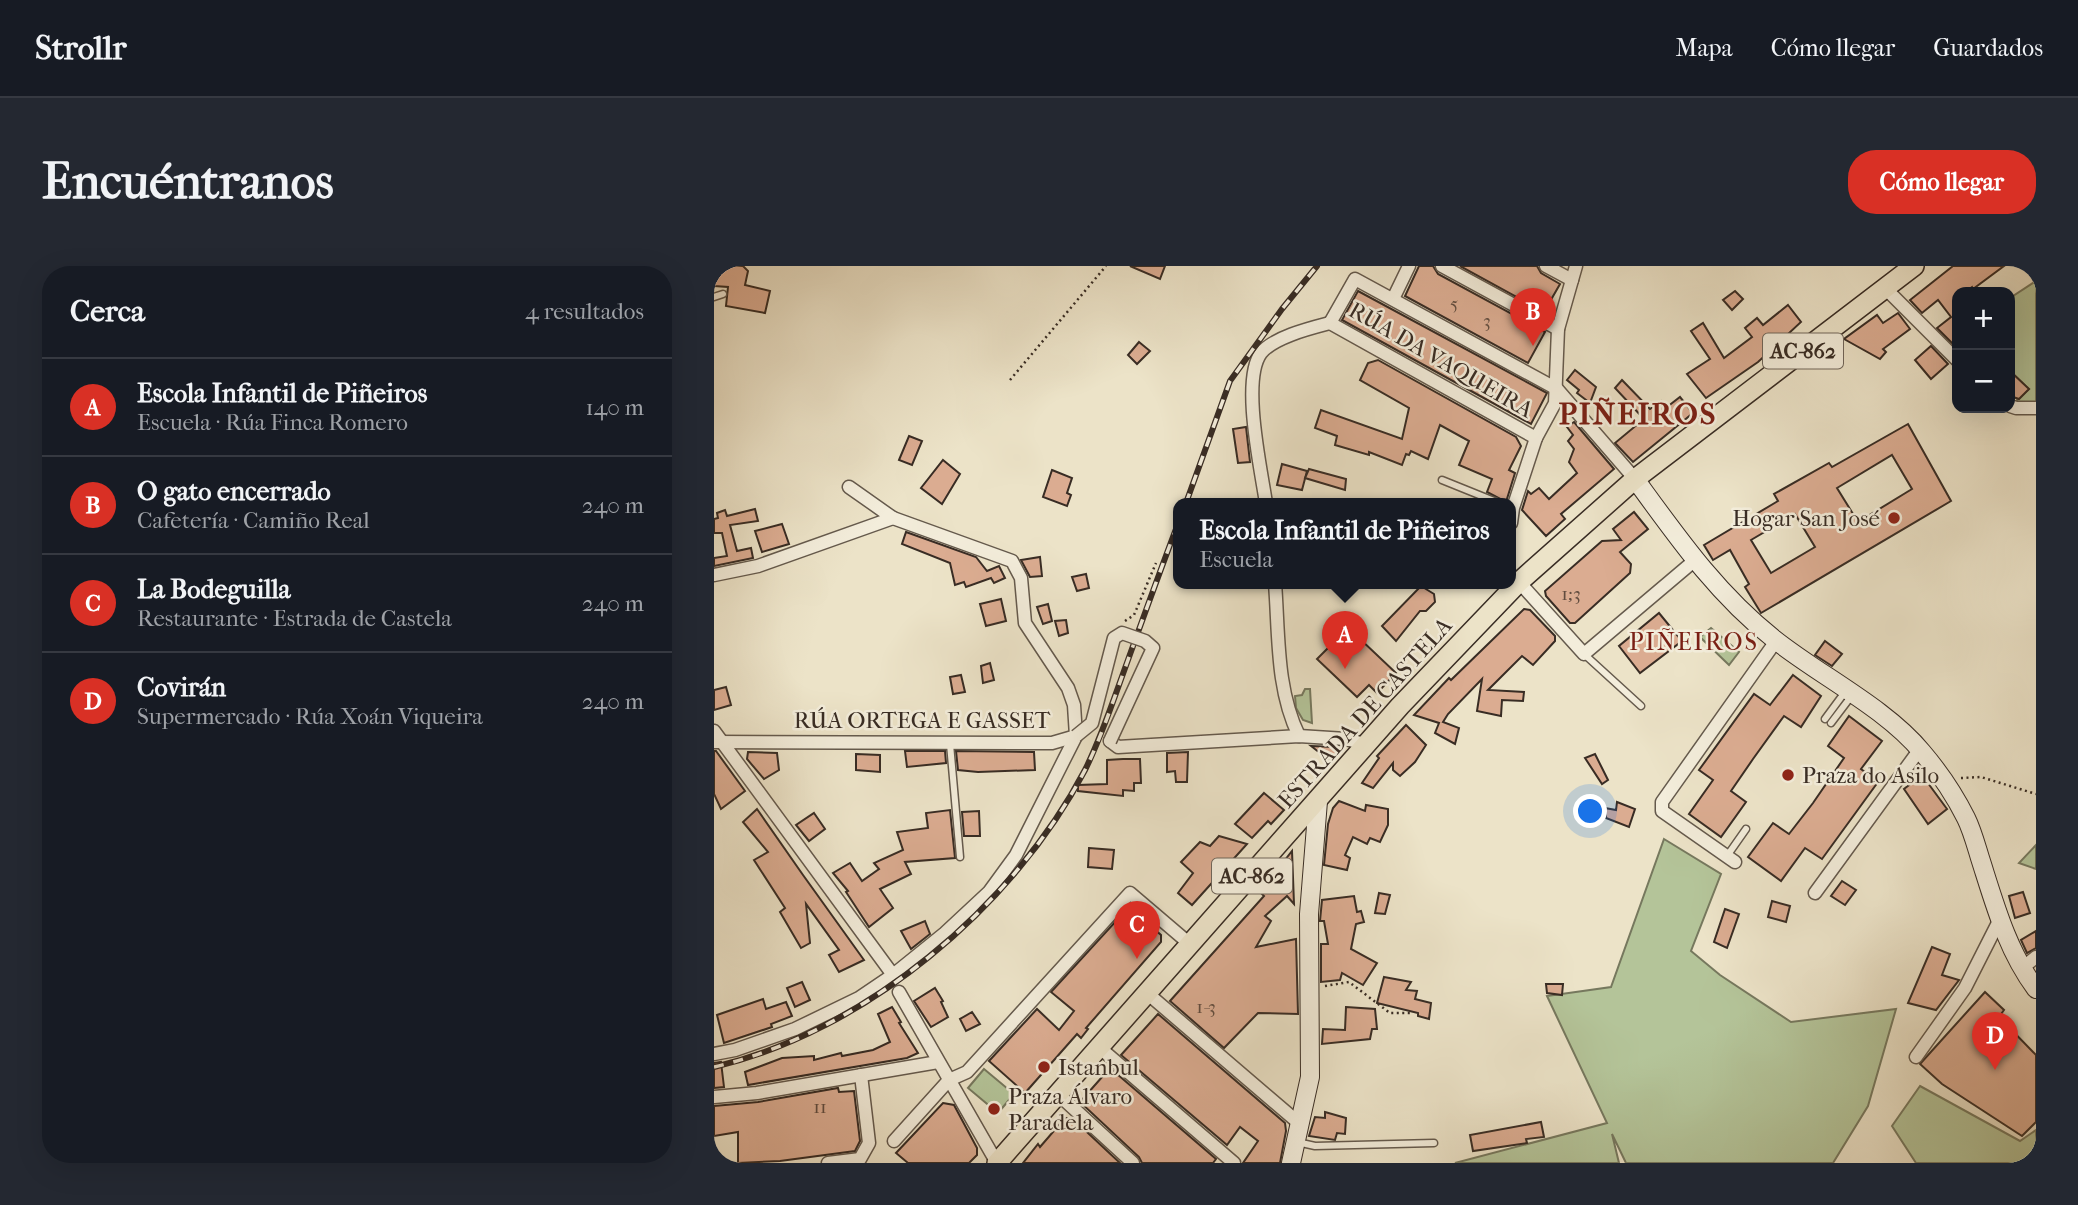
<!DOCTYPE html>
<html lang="es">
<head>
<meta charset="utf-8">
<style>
  :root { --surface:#171b24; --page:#242831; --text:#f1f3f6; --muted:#9ea1a6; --line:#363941; --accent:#d93025 }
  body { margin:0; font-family:"IM FELL French Canon",serif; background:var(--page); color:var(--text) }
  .controls { position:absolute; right:21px; top:21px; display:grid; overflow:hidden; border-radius:14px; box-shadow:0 7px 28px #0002 }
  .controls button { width:63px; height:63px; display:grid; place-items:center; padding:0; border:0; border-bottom:2px solid var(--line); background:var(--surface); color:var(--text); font:35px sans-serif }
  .you { position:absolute; left:877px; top:546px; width:24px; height:24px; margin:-18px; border:5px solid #fff; border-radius:50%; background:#1a73e8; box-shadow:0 0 0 10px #1a73e833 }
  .badge { display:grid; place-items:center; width:46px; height:46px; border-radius:50%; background:var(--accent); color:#fff; font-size:23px; font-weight:700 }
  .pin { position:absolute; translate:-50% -58px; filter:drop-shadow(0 2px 4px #0008) }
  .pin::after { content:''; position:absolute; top:37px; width:24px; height:21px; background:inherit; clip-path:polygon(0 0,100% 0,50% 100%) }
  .popup { position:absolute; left:459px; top:232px; width:343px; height:91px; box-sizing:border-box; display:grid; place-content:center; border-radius:14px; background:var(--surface); filter:drop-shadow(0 2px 5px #0005); font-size:23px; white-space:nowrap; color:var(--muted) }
  .popup b { font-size:26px; color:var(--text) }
  .popup::after { content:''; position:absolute; left:50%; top:100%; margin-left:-14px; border:14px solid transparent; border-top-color:var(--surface) }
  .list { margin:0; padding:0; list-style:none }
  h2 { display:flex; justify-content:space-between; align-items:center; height:91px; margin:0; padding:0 28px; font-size:30px }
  h2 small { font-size:23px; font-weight:400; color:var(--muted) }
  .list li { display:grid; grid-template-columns:46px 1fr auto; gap:21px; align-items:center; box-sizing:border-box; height:98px; padding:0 28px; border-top:2px solid var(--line) }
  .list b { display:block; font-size:26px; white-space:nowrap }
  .list p { margin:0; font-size:23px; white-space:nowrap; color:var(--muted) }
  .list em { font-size:23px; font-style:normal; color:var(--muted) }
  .map { position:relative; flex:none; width:1322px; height:897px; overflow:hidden; border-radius:28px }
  header { display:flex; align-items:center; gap:42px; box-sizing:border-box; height:98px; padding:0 35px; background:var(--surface); border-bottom:2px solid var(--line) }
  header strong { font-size:33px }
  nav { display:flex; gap:38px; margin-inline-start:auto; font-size:24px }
  .intro { display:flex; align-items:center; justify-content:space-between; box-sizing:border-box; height:168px; padding:0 42px }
  h1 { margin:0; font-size:49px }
  .button { padding:18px 32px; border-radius:28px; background:var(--accent); color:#fff; font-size:24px; font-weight:700 }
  main { display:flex; gap:42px; padding:0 42px }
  aside { flex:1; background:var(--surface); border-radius:28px; box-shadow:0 7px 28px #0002 }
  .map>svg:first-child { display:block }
  .green { fill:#b4c499; stroke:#76785e; stroke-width:2 }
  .building { fill:#dbac91; stroke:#382c24; stroke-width:2; fill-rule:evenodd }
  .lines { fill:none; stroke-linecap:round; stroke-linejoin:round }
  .lane-casing { stroke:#655a4d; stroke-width:9 }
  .street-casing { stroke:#655a4d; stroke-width:15 }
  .secondary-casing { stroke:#382c24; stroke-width:20 }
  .primary-casing { stroke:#382c24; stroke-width:22 }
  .path { stroke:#382c24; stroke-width:2.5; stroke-dasharray:2 3.5; stroke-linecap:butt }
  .lane { stroke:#f3eddb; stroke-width:6 }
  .street { stroke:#f3eddb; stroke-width:12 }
  .secondary { stroke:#f3eddb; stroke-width:18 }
  .primary { stroke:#ece3c8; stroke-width:19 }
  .rail-casing { stroke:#382c24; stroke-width:6 }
  .rail { stroke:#f3eddb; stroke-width:3.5; stroke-dasharray:10; stroke-linecap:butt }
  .street-bridge-casing { stroke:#655a4d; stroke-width:15; stroke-linecap:butt }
  .street-bridge { stroke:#f3eddb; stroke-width:12 }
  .poi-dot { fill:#8f2418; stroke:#f3eddb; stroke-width:2.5 }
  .labels { text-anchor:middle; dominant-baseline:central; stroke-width:5; stroke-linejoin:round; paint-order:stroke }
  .number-label { font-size:19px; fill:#614c3f }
  .shield { fill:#f3eddb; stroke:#70665b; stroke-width:2 }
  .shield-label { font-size:21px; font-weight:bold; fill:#382c24 }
  .street-label { font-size:23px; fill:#382c24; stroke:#f3eddb }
  .poi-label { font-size:23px; fill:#382c24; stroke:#f3eddb; text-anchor:start }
  .neighbourhood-label { font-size:24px; letter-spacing:2px; fill:#7a1f14; stroke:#f3eddb }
  .district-label { font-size:30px; font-weight:bold; letter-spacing:2px; fill:#7a1f14; stroke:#f3eddb }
</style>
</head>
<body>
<header>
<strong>Strollr</strong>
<nav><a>Mapa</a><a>Cómo llegar</a><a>Guardados</a></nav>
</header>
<div class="intro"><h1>Encuéntranos</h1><a class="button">Cómo llegar</a></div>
<main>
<aside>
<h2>Cerca<small>4 resultados</small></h2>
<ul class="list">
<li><span class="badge">A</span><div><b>Escola Infantil de Piñeiros</b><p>Escuela · Rúa Finca Romero</p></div><em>140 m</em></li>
<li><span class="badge">B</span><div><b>O gato encerrado</b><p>Cafetería · Camiño Real</p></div><em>240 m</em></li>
<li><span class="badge">C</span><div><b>La Bodeguilla</b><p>Restaurante · Estrada de Castela</p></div><em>240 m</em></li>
<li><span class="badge">D</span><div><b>Covirán</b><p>Supermercado · Rúa Xoán Viqueira</p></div><em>240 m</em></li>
</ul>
</aside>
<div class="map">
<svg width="1322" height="897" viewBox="0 0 1322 897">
  <rect width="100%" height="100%" fill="#ece3c8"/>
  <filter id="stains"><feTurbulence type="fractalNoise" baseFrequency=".00286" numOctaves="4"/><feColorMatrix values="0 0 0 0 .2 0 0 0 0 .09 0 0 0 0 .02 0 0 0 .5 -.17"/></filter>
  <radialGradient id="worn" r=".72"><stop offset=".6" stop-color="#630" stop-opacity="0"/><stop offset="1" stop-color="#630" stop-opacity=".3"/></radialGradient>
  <!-- green -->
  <g class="green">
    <polygon points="1322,15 1322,139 1300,137 1315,123 1298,107 1296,109 1296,32"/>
    <polygon points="997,362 1025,386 1015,399 986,371"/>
    <polygon points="591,423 596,423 598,457 589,454 582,442 581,430 588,429"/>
    <polygon points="950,573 1007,608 977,685 1006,709 1077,756 1182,743 1154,840 1119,897 912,897 898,868 905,897 741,897 893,857 833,730 897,721"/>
    <polygon points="1322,579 1322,603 1305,597"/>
    <polygon points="270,803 300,828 284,847 254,822"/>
    <polygon points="1206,820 1306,875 1322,864 1322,897 1202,897 1178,860"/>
  </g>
  <!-- building -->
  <g class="building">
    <polygon points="9,0 29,0 34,5 31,19 56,25 51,47 12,40 14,21 0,20 0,1"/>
    <polygon points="416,0 451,0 446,13"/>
    <polygon points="705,0 719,0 724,8 831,66 814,97 691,30"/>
    <polygon points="746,0 823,0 827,7 846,18 830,46"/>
    <polygon points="1239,0 1290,0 1259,23 1258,21 1252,26 1243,26 1243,82 1223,62 1237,51 1224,34 1208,47 1196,34"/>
    <polygon points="644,25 833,127 817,158 628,54"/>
    <polygon points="1021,25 1029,33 1018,44 1009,34"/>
    <polygon points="1074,39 1087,56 1044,96 992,132 973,108 996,93 977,65 989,57 1010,92 1038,71 1031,62 1043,52 1049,59"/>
    <polygon points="1184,47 1196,63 1169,83 1172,86 1166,93 1130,73 1163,49 1169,57"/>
    <polygon points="425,76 436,85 423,98 414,89"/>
    <polygon points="1217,80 1234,98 1217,113 1201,94"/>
    <polygon points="664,94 802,171 807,180 795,204 801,207 792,236 773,226 778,213 745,199 755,175 726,159 714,193 697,185 695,189 692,188 688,199 655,186 655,189 621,179 623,170 601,162 607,144 688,173 695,142 646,114 654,97"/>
    <polygon points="861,104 882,121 876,137 863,127 865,124 853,114"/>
    <polygon points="1296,105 1315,123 1305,133 1296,130"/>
    <polygon points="908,114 936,143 947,135 953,141 966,131 979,147 919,196 901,177 930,153 901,122"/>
    <polygon points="860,156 900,203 847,248 851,253 832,270 808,244 814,225 817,228 825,222 835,233 863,207 855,196 860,183 854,175 859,169 853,161"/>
    <path d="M1194,158L1237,235L1047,347L1031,321L1035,318L1016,284L999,294L990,279L1064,235L1060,228L1115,197L1118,201ZM1178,189L1198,223L1144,256L1123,222ZM1081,248L1101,281L1057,307L1037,274Z"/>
    <polygon points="532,161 536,196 524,197 519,163"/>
    <polygon points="195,170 208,175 198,199 185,194"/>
    <polygon points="229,194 246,208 228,238 207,222"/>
    <polygon points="568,198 593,205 588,224 563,219"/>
    <polygon points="595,203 632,213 631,224 591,212"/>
    <polygon points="338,204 358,212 353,227 357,229 353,240 329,231"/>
    <polygon points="41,243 44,255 16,259 23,285 37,282 39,292 0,300 0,292 13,290 8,267 0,267 0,253 4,252 3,247 11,244 13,250"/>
    <polygon points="920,246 934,263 906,286 917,298 916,307 861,357 856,357 832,330 831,325 888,275 907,274 899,263"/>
    <polygon points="68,258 75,278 48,286 41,265"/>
    <polygon points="192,266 262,291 273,305 285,300 291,312 280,317 277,312 252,321 250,316 241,319 236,297 188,278"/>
    <polygon points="326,291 328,310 316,311 307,294"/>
    <polygon points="372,308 375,322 363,325 358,311"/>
    <polygon points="707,320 720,328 721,336 712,345 706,345 682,375 668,360"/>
    <polygon points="287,333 292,355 272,360 266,338"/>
    <polygon points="334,338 338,355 329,358 323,341"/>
    <polygon points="810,343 816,344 841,370 841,375 819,399 808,390 774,424 810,426 809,435 788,434 787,450 763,445 768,413 734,448 729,456 745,462 741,478 721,467 725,457 700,449 735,412 737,414"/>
    <polygon points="945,347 968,375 926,407 905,380"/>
    <polygon points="352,354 354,367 345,370 341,355"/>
    <polygon points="626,354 682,407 663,427 655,419 643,431 603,393 625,371 617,364"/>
    <polygon points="1111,375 1128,388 1118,400 1101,389"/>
    <polygon points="276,397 280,414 269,417 267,400"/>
    <polygon points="247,409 251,426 239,428 236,411"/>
    <polygon points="1079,409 1107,430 1087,461 1070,450 1039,493 1017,525 1032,536 1007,571 975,548 999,514 985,504 1040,428 1056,439"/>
    <polygon points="12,421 17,439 0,444 0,424"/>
    <polygon points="1135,450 1168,475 1147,503 1164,516 1108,593 1091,582 1067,615 1034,591 1059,557 1075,568 1099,537 1130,492 1114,480"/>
    <polygon points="692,459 712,479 701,496 686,510 679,504 679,497 659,522 648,517 665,492 663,490"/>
    <polygon points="597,480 620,481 626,484 616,495"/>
    <polygon points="0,485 2,485 31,525 7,543 0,528"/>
    <polygon points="191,485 231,485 232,497 193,501"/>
    <polygon points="242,485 320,486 321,504 264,506 244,504"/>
    <polygon points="34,486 63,487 65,504 50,513 33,493"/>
    <polygon points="474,486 473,516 462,516 461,505 453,506 453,487"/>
    <polygon points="142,488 166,489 166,506 142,504"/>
    <polygon points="881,488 894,514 888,518 871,492"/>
    <polygon points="409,493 426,493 427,517 420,517 420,525 409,524 409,530 364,525 364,519 393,518 393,494"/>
    <polygon points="1208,509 1233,543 1214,558 1190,523"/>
    <polygon points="550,527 570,544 557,558 554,555 538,572 521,558"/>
    <polygon points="625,535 651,545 652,539 674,543 674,559 666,576 656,572 653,578 639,571 631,589 636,592 633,604 610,599 614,558 619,542"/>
    <polygon points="903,536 921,543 915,561 892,552 891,542 902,544"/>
    <polygon points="43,543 89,609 150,694 125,706 115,689 125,684 92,638 96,677 87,682 66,646 71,642 40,594 54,586 29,556"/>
    <polygon points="236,544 241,592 191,596 197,608 166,623 179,642 155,661 132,626 134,625 119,607 136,597 148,615 165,603 160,597 189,584 183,566 214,562 212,547"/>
    <polygon points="265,545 266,570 250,570 248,546"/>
    <polygon points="100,547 111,563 95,575 82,559"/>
    <polygon points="505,570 533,578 478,639 464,627 479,607 467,596 486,576 496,580"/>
    <polygon points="375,582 400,584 398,603 374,601"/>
    <polygon points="578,585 580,638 573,630 551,650 557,655 542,681 582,673 584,748 544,747 510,782 456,735 550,630 546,626"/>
    <polygon points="1128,615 1142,624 1131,639 1117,630"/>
    <polygon points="1309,626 1316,647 1301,652 1295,630"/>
    <polygon points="665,627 676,629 671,648 661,647"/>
    <polygon points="640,630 643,646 647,645 650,656 642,658 637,683 663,697 649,719 628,707 626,714 607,716 607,678 614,678 610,655 606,655 608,634"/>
    <polygon points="1058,635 1076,640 1072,656 1054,651"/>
    <polygon points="413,643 418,644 447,669 447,676 372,762 374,763 367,772 363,768 311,827 275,795 323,743 345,764 360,745 337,726"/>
    <polygon points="1011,643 1025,648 1013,682 1000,676"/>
    <polygon points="211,655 216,668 197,683 187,665"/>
    <polygon points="1322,665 1322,682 1313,687 1307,674"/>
    <polygon points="1218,681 1236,688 1228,709 1245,714 1222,744 1194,737"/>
    <polygon points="670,711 697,716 692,724 703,725 701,733 717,737 715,753 704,750 704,747 663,737"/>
    <polygon points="88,716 96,734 81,741 73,722"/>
    <polygon points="832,718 849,718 848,729 833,727"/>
    <polygon points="221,722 229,735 227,736 234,751 217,761 200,735"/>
    <polygon points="1271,726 1290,744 1285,751 1322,789 1322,856 1308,870 1228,818 1206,798"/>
    <polygon points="49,733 52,743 72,736 78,750 57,758 58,761 10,777 3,749"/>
    <polygon points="178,741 187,756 185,757 204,787 193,792 34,819 31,806 68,792 100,790 100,794 127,787 128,790 159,784 176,776 164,748"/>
    <polygon points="632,741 661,743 663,763 658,763 656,773 608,778 609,763 631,764"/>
    <polygon points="258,746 266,758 252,765 246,753"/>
    <polygon points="444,748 571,857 572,865 566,897 529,897 544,875 526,861 513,879 407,789"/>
    <polygon points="7,796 10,821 0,822 0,797"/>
    <polygon points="396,802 502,893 499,897 428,897 425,891 366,836"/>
    <polygon points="124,822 125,826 140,825 146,875 141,885 66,895 24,897 24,866 0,870 0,840 44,836"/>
    <polygon points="229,837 240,839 263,882 263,889 255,897 194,897 182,887"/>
    <polygon points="611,846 632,852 631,868 623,867 621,874 595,870 601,851 611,852"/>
    <polygon points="351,852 359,853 406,897 309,897 324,878 326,881"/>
    <polygon points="827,856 830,871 812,873 813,877 759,885 756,869"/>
  </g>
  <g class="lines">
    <defs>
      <g id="lane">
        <polyline points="0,31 9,28"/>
        <polyline points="728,214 785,237"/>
        <polyline points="870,388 927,440"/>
        <polyline points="1111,453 1131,426"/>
        <polyline points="1117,457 1139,428"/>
        <polyline points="236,478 246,591"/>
        <polyline points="1013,590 1032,563"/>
        <polyline points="583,876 601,880 720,877"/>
      </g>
      <g id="street">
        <polyline points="728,0 844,63"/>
        <polyline points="832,0 858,14"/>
        <polyline points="1171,22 1243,94"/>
        <polyline points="679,33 695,0"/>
        <polyline points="1296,140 1302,142 1322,142"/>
        <polyline points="822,172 616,57 641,13 843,123 921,213"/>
        <path d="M552,237C547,203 527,114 547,87C560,71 597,62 616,57"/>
        <polyline points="797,257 799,242 822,172 841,137 844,63 862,0"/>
        <polyline points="0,309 44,300 179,252 135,221"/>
        <polyline points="805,316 870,388 980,295"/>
        <path d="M561,317C565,369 562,423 585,470"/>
        <polyline points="0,465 179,709"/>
        <polyline points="396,475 404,481 585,470 632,473 654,479"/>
        <polyline points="0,476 338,477 362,470"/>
        <polyline points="1021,596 948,545 948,536 1062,375"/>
        <polyline points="1101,627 1206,483"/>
        <polyline points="1307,703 1322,691"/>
        <polyline points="185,726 283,897"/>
        <polyline points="433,727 586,858"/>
        <polyline points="386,782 520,897"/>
        <polyline points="0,788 21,784 81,763 145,732 179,709 231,667 275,626 302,589 362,470 360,439 354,422 311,357 307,312 298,295 179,252"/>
        <polyline points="1202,791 1251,722 1286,653"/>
        <polyline points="345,829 419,897"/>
        <polyline points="0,831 43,827 224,796"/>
        <polyline points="180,875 235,814 253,806 416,627 477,679"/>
        <polyline points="114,897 146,893 155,877 147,809"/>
      </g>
      <g id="secondary">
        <path d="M921,213C964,272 1003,328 1060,373C1105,409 1172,442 1208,486C1225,506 1240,528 1252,552C1258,564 1262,579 1266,592C1281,639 1293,684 1322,723"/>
        <polyline points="577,897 596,811 595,648 604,535"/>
      </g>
      <polyline id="primary" points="283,897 686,440 805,316 921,213 1200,0"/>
    </defs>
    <!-- lane casing -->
    <use href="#lane" class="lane-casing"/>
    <!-- street casing -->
    <use href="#street" class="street-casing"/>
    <!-- secondary casing -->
    <use href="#secondary" class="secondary-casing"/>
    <!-- primary casing -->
    <use href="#primary" class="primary-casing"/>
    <!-- path -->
    <g class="path">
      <polyline points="296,114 392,0"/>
      <polyline points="411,355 420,349 442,297"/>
      <polyline points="1247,512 1267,511 1322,528"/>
      <polyline points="611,720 635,716 676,747 699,747"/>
    </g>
    <!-- lane -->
    <use href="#lane" class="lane"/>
    <!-- street -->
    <use href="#street" class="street"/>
    <!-- secondary -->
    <use href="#secondary" class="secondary"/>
    <!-- primary -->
    <use href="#primary" class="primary"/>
    <defs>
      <g id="rail">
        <polyline points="472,237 516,115 568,43 603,0"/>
        <path d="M0,801C151,766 300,640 371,504C387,472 398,438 410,405C428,355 446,305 465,255"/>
      </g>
    </defs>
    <!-- rail casing -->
    <use href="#rail" class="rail-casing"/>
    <!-- rail -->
    <use href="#rail" class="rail"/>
    <defs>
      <polyline id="street-bridge" points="362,470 378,457 400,372 408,367 431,375 439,382 396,475"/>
    </defs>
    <!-- street-bridge casing -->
    <use href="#street-bridge" class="street-bridge-casing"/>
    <!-- street-bridge -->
    <use href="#street-bridge" class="street-bridge"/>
  </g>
  <!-- markers -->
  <g class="poi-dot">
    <circle cx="1180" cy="252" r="7"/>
    <circle cx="1074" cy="509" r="7"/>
    <circle cx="330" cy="801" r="7"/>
    <circle cx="280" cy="843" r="7"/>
  </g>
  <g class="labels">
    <!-- number labels -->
    <g class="number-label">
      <text x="740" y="38">5</text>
      <text x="773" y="55">3</text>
      <text x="857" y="328">1;3</text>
      <text x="492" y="741">1-3</text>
      <text x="106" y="841">11</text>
    </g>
    <!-- shield labels -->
    <g class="shield">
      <rect x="1049" y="67.5" width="80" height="35" rx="5"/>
      <rect x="498" y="592.5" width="80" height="35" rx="5"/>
    </g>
    <g class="shield-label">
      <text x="1089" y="85">AC-862</text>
      <text x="538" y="610">AC-862</text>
    </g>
    <!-- street labels -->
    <g class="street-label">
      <text transform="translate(727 94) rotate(30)">RÚA DA VAQUEIRA</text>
      <text transform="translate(651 447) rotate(-48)">ESTRADA DE CASTELA</text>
      <text x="208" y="454">RÚA ORTEGA E GASSET</text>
    </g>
    <!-- poi labels -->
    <g class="poi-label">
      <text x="1166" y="252" text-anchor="end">Hogar San José</text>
      <text x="1088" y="509">Praza do Asilo</text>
      <text x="344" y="801">Istanbul</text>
      <text x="294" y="830">Praza Álvaro<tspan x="294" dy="26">Paradela</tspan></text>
    </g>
    <!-- neighbourhood labels -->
    <g class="neighbourhood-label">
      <text x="980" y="376">PIÑEIROS</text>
    </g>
    <!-- district labels -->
    <g class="district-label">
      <text x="924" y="148">PIÑEIROS</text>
    </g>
  </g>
  <rect width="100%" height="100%" filter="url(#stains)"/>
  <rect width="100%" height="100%" fill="url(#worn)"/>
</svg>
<div class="controls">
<button>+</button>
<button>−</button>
</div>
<div class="you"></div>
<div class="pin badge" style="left:631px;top:403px">A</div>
<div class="popup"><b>Escola Infantil de Piñeiros</b>Escuela</div>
<div class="pin badge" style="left:819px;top:80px">B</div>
<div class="pin badge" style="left:423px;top:693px">C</div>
<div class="pin badge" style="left:1281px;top:804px">D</div>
</div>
</main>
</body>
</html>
